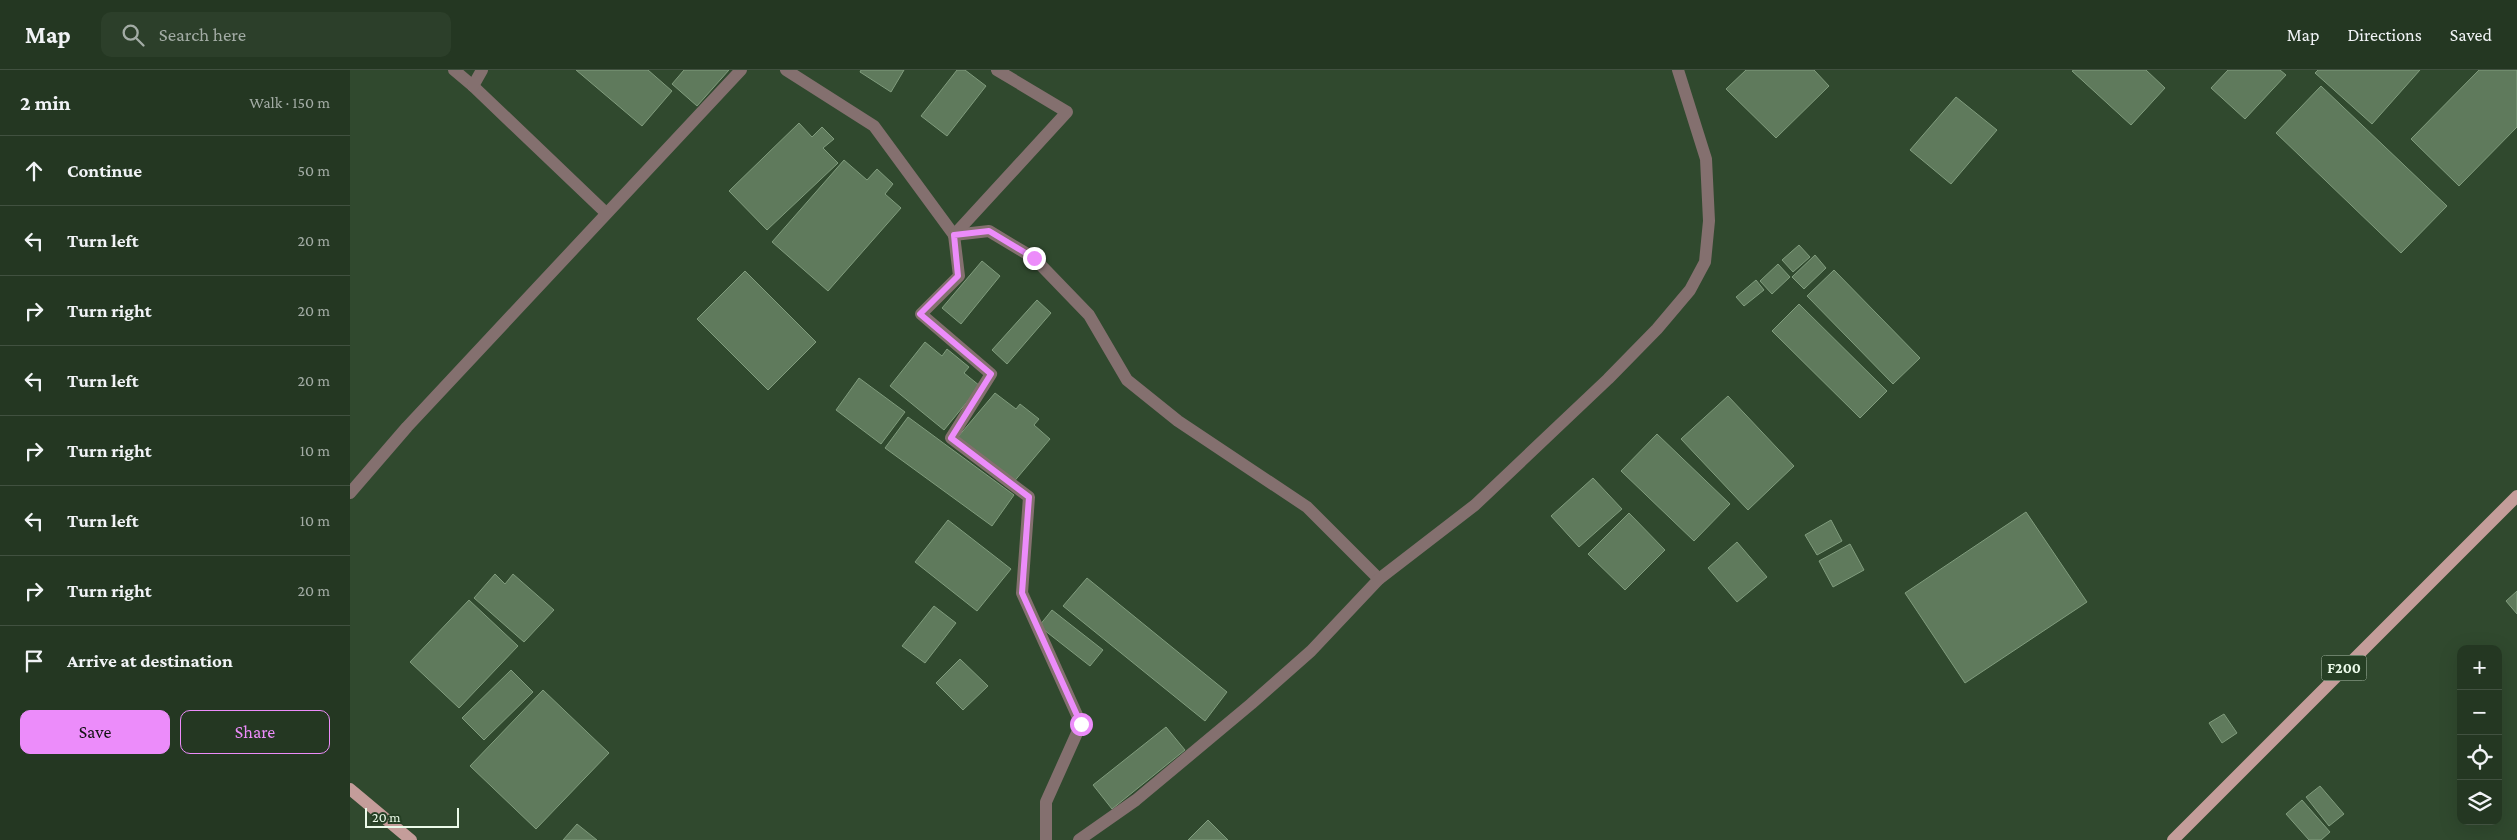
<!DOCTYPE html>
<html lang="en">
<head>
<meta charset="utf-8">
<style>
  :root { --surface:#243722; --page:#2c3f2a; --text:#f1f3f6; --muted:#a3aca5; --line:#415140; --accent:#ec8cfa }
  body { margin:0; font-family:"Crimson Pro",serif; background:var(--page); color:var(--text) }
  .controls { position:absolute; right:15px; bottom:15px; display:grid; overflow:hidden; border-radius:10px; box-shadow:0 5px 20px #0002 }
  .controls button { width:45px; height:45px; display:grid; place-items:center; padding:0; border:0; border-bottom:1px solid var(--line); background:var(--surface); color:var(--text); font:25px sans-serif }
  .scale { position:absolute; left:15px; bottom:12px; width:94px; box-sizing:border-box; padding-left:5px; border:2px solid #ebfae9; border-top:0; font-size:14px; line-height:18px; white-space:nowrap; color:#ebfae9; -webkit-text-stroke:4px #263f24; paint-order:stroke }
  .stop { position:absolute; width:15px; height:15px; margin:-11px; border:4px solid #ec8cfa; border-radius:50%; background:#fff }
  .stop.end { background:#ec8cfa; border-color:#fff; box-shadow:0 1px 5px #0008 }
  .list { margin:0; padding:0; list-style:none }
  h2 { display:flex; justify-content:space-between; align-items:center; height:65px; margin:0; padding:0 20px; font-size:21px }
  h2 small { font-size:16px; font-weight:400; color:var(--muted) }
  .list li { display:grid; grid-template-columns:32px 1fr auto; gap:15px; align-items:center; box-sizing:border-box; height:70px; padding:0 20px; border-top:1px solid var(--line) }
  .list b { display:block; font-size:19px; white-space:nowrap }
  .list em { font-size:16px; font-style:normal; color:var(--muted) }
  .actions { display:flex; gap:10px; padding:15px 20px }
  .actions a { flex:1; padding:11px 0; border:1px solid var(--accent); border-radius:10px; text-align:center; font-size:18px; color:var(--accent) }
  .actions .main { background:var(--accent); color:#111 }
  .icon { flex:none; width:28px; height:28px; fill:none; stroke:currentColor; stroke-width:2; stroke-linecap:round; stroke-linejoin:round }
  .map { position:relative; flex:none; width:2167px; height:770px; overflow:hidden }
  header { display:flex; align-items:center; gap:30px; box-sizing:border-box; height:70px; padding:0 25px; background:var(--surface); border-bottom:1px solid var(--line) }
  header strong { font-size:24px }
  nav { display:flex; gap:28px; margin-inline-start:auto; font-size:18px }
  .search { width:350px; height:45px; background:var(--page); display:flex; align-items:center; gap:12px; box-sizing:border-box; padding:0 18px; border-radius:10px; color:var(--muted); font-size:19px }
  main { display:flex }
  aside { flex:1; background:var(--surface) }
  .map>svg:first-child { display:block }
  .building { fill:#5f7a5c; stroke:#809c7d }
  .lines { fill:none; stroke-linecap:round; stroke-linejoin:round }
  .minor { stroke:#84706f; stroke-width:12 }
  .major { stroke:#c49d9a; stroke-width:12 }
  .route { stroke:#ec8cfa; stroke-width:6 }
  .labels { text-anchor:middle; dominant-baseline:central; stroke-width:5; stroke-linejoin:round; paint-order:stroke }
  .shield { fill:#263f24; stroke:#b0c2ae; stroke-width:1 }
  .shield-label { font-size:15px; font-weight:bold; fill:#ebfae9 }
</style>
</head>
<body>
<header>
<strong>Map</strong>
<div class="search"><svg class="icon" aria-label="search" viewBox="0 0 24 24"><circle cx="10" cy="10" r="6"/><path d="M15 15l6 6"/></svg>Search here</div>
<nav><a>Map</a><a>Directions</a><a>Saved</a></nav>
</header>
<main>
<aside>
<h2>2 min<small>Walk · 150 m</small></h2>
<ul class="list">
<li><svg class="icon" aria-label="ahead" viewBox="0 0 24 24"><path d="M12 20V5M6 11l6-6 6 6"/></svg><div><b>Continue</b></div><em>50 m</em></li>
<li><svg class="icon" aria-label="left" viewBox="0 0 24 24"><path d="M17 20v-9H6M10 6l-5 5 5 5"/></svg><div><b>Turn left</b></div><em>20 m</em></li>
<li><svg class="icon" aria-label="right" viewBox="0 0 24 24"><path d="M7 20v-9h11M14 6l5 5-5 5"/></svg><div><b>Turn right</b></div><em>20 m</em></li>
<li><svg class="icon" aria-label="left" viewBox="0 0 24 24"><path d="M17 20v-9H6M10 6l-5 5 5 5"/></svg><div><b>Turn left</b></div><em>20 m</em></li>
<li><svg class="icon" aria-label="right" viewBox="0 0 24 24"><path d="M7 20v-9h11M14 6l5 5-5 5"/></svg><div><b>Turn right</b></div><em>10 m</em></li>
<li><svg class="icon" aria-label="left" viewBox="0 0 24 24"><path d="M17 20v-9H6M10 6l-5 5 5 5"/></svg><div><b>Turn left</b></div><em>10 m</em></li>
<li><svg class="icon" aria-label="right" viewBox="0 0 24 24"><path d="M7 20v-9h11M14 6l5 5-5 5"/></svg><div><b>Turn right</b></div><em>20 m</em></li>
<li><svg class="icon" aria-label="arrive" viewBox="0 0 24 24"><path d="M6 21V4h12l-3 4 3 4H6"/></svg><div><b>Arrive at destination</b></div></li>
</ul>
<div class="actions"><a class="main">Save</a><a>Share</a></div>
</aside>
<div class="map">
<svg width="2167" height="770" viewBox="0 0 2167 770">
  <rect width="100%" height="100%" fill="#30492e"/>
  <!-- building -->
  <g class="building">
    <polygon points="226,0 298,0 322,21 292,56"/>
    <polygon points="334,0 379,0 347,36 322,14"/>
    <polygon points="511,0 554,0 541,22 510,2"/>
    <polygon points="607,0 615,0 636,16 597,66 571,46"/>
    <polygon points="1396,0 1464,0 1479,16 1426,68 1376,19"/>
    <polygon points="1724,0 1796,0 1815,18 1781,55 1722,1"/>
    <polygon points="1878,0 1930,0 1936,5 1895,49 1861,18"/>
    <polygon points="1968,0 2070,0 2022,54 1965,3"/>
    <polygon points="2129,0 2167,0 2167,57 2109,116 2061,69"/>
    <polygon points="1971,16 2097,136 2051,183 1926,63"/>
    <polygon points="1606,27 1647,60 1601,114 1560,80"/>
    <polygon points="449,53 462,67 472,57 484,69 473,78 488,93 417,160 379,121"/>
    <polygon points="494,90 517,110 527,99 543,114 535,124 551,138 478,221 422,172"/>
    <polygon points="1449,175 1460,187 1443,202 1432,190"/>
    <polygon points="1465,185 1476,198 1454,219 1442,207"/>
    <polygon points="632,191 650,206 611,254 592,238"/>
    <polygon points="1428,194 1440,207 1422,224 1410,211"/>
    <polygon points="1484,200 1570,288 1543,314 1457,226"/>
    <polygon points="395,201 466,272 418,320 347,249"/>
    <polygon points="1406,210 1414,220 1394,236 1386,227"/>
    <polygon points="687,230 701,243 657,294 642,280"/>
    <polygon points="1449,234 1537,321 1510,348 1422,261"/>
    <polygon points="575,272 592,286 597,279 619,297 614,303 630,316 594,360 540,316"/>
    <polygon points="509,308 555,342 531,374 486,340"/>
    <polygon points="645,323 666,339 670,334 689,349 684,355 700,369 662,414 607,368"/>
    <polygon points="1378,326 1444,396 1398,440 1331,369"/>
    <polygon points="558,347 664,425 642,456 535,378"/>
    <polygon points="1307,364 1380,434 1344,471 1271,401"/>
    <polygon points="1243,408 1272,439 1229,477 1201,446"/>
    <polygon points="1676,442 1737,532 1615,613 1555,523"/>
    <polygon points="1279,443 1315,480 1275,520 1238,484"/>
    <polygon points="598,450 661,499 627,541 565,492"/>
    <polygon points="1481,450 1492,471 1467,485 1455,465"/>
    <polygon points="1387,472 1417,507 1387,532 1358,498"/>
    <polygon points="1500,474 1514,500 1483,517 1469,491"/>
    <polygon points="145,504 155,514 163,504 204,540 174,572 124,528"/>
    <polygon points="737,508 877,622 855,651 713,536"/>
    <polygon points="2167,521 2167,544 2156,531"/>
    <polygon points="119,530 168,576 109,638 60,592"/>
    <polygon points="584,536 606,553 575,593 552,576"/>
    <polygon points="702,540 753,580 740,596 689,556"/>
    <polygon points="610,589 638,616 613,640 586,613"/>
    <polygon points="161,600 183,622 134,670 112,648"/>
    <polygon points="193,620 259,683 186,759 120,696"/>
    <polygon points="1874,644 1887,663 1872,673 1859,653"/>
    <polygon points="816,657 835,680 762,739 743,715"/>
    <polygon points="1970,716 1994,744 1979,756 1956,727"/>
    <polygon points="1952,730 1980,762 1971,770 1959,770 1936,744"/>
    <polygon points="858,750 878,770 838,770"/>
    <polygon points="227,754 247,770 213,770"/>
  </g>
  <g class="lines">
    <!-- minor -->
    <g class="minor">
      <polyline points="104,0 123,16 256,143"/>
      <polyline points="436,0 524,56 604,165 609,206 571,244 641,304 601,368 679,427 672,523 731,654 696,732 696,770"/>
      <polyline points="123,16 132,0"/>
      <polyline points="604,165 639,161 684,188 739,245 777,310 828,351 957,437 1029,509"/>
      <polyline points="604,165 717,42 647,0"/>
      <polyline points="0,423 57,357 391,0"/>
      <polyline points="729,770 786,730 901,634 961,581 1029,509 1125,435 1258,309 1307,259 1340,220 1355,192 1359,151 1356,89 1328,0"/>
    </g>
    <!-- major -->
    <g class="major">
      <polyline points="0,719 61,770"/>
      <polyline points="1823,770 2167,426"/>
    </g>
  </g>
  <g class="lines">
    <!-- route -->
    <polyline class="route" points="684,188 639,161 604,165 608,206 570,244 641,304 601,368 679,427 672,523 731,654"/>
  </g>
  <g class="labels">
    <!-- shield labels -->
    <rect class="shield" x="1971.5" y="585.5" width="45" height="25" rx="4"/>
    <g class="shield-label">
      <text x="1994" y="598">F200</text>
    </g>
  </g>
</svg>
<div class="controls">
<button>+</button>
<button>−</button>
<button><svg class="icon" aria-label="locate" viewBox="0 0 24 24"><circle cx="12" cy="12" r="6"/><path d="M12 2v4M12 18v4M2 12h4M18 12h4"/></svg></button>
<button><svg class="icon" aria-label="layers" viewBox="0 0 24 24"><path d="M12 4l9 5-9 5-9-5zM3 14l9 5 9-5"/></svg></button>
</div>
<div class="scale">20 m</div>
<div class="stop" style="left:731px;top:654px"></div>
<div class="stop end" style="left:684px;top:188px"></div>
</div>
</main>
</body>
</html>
